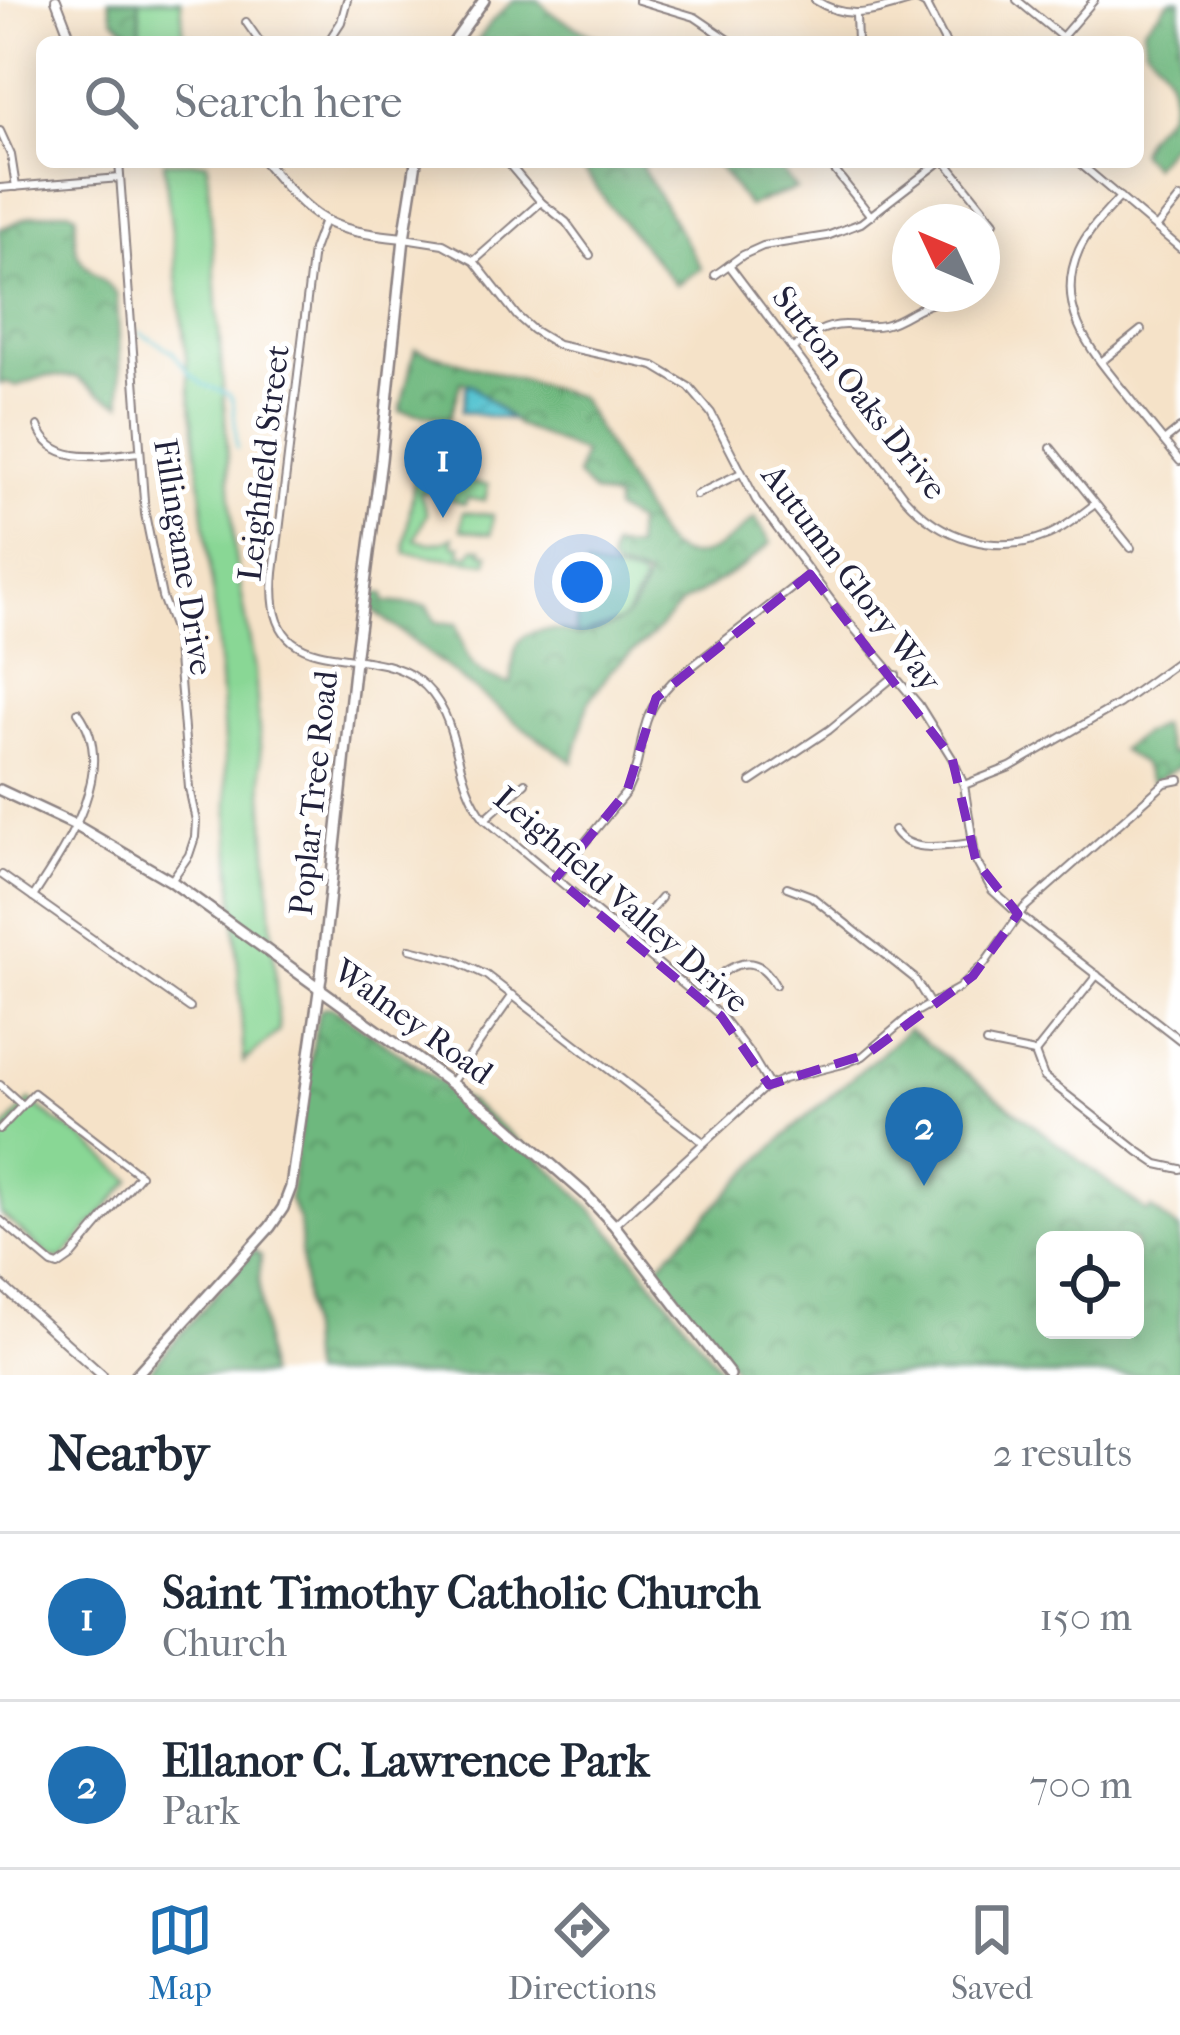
<!DOCTYPE html>
<html lang="en">
<head>
<meta charset="utf-8">
<style>
  :root { --surface:#fff; --page:#f2f2f3; --text:#1f2937; --muted:#747a83; --line:#e0e1e3; --accent:#1f6fb2 }
  body { margin:0; font-family:"IM FELL French Canon",serif; background:var(--page); color:var(--text) }
  .controls { position:absolute; right:36px; bottom:36px; display:grid; overflow:hidden; border-radius:18px; box-shadow:0 6px 30px #0003 }
  .controls button { width:108px; height:108px; display:grid; place-items:center; padding:0; border:0; border-bottom:3px solid var(--line); background:var(--surface); color:var(--text); font:60px sans-serif }
  .compass { position:absolute; left:892px; top:204px; width:108px; height:108px; border-radius:50%; background:var(--surface); box-shadow:0 6px 30px #0003; rotate:314deg }
  .you { position:absolute; left:582px; top:582px; width:42px; height:42px; margin:-30px; border:9px solid #fff; border-radius:50%; background:#1a73e8; box-shadow:0 0 0 18px #1a73e833 }
  .badge { display:grid; place-items:center; width:78px; height:78px; border-radius:50%; background:var(--accent); color:#fff; font-size:39px; font-weight:700 }
  .pin { position:absolute; translate:-50% -99px; filter:drop-shadow(0 3px 6px #0008) }
  .pin::after { content:''; position:absolute; top:63px; width:42px; height:36px; background:inherit; clip-path:polygon(0 0,100% 0,50% 100%) }
  .list { margin:0; padding:0; list-style:none }
  h2 { display:flex; justify-content:space-between; align-items:center; height:156px; margin:0; padding:0 48px; font-size:51px }
  h2 small { font-size:39px; font-weight:400; color:var(--muted) }
  .list li { display:grid; grid-template-columns:78px 1fr auto; gap:36px; align-items:center; box-sizing:border-box; height:168px; padding:0 48px; border-top:3px solid var(--line) }
  .list b { display:block; font-size:45px; white-space:nowrap }
  .list p { margin:0; font-size:39px; white-space:nowrap; color:var(--muted) }
  .list em { font-size:39px; font-style:normal; color:var(--muted) }
  .icon { flex:none; width:66px; height:66px; fill:none; stroke:currentColor; stroke-width:2; stroke-linecap:round; stroke-linejoin:round }
  .map { position:relative; flex:none; width:1180px; height:1375px; overflow:hidden }
  .search { position:absolute; background:var(--surface); box-shadow:0 6px 30px #0003; left:36px; right:36px; top:36px; height:132px; display:flex; align-items:center; gap:30px; box-sizing:border-box; padding:0 42px; border-radius:18px; color:var(--muted); font-size:45px }
  .sheet { height:492px; background:var(--surface) }
  nav { display:flex; justify-content:space-around; align-items:center; box-sizing:border-box; height:168px; border-top:3px solid var(--line); background:var(--surface); font-size:33px; color:var(--muted) }
  nav a { display:grid; justify-items:center; gap:6px }
  nav .on { color:var(--accent) }
  .map>svg:first-child { display:block }
  .green { fill:#89d795; stroke:#567c68; stroke-width:3 }
  .forest { fill:url(#forest-crowns); stroke:#486d5c; stroke-width:3; fill-rule:evenodd }
  .water { fill:url(#water-waves); stroke:#3e7486; stroke-width:3 }
  .lines { fill:none; stroke-linecap:round; stroke-linejoin:round }
  .stream { stroke:#59c5d2; stroke-width:3 }
  .minor-casing { stroke:#8c8282; stroke-width:10 }
  .tertiary-casing { stroke:#8c8282; stroke-width:12 }
  .secondary-casing { stroke:#8c8282; stroke-width:14 }
  .minor { stroke:#fff; stroke-width:6 }
  .tertiary { stroke:#fff; stroke-width:8 }
  .secondary { stroke:#fff; stroke-width:9 }
  .marked { fill:none; stroke:#7b2cbf; stroke-width:9; stroke-dasharray:24 15; stroke-linejoin:round }
  .labels { text-anchor:middle; dominant-baseline:central; stroke-width:10; stroke-linejoin:round; paint-order:stroke }
  .street-label { font-size:33px; fill:#22223b; stroke:#fff }
</style>
</head>
<body>
<div class="map">
<svg width="1180" height="1375" viewBox="0 0 1180 1375">
  <defs>
    <pattern id="forest-crowns" width="20" height="18" patternUnits="userSpaceOnUse" patternTransform="scale(3)"><rect width="20" height="18" fill="#6eb87e"/><path d="M2 6a3 3 0 1 1 6 0M12 15a3 3 0 1 1 6 0" fill="none" stroke="#5a9568"/></pattern>
    <pattern id="water-waves" width="16" height="10" patternUnits="userSpaceOnUse" patternTransform="scale(3)"><rect width="16" height="10" fill="#59c5d2"/><path d="M0 5q4-4 8 0t8 0" fill="none" stroke="#4da9b5"/></pattern>
  </defs>
  <rect width="100%" height="100%" fill="#fff"/>
  <filter id="ink" filterUnits="userSpaceOnUse"><feTurbulence type="fractalNoise" baseFrequency=".00833" numOctaves="2"/><feDisplacementMap in="SourceGraphic" scale="24" xChannelSelector="R" yChannelSelector="G"/><feConvolveMatrix kernelMatrix="1 2 1 2 8 2 1 2 1" color-interpolation-filters="sRGB"/></filter>
  <filter id="wash" filterUnits="userSpaceOnUse"><feTurbulence type="fractalNoise" baseFrequency=".004" numOctaves="4" result="noise"/><feDisplacementMap in="SourceGraphic" scale="48" xChannelSelector="R" yChannelSelector="G"/><feGaussianBlur stdDeviation="2.7" result="paint"/><feColorMatrix in="noise" values="0 0 0 0 0 0 0 0 0 0 0 0 0 0 0 0 0 1.4 0 .05"/><feComposite in="paint" operator="in"/></filter>
  <g filter="url(#wash)">
    <rect width="100%" height="100%" fill="#f5e2c8"/>
    <!-- green -->
    <g class="green">
      <polygon points="109,0 181,0 184,42 141,41 113,18"/>
      <polygon points="164,162 207,162 235,556 255,670 279,1031 244,1062 217,631"/>
      <path d="M415,476L488,485L485,501L467,498L465,504C447,502 444,490 420,492L427,514L415,539C427,545 441,544 453,537V545L461,546L460,554L470,555L474,548L482,549V553L489,554L487,563L406,553L405,544Z"/>
      <polygon points="463,512 493,515 491,534 461,530"/>
      <polygon points="586,566 641,578 643,584 624,620 580,635 575,630"/>
      <polygon points="30,1100 58,1123 82,1137 131,1180 65,1256 60,1259 50,1257 0,1213 0,1135"/>
    </g>
    <!-- forest -->
    <g class="forest">
      <polygon points="109,0 139,0 141,41 113,18"/>
      <polygon points="514,0 538,0 554,15 605,42 477,42 492,21"/>
      <path d="M1173,0H1180V134L1152,166L1139,152C1148,129 1155,129 1168,112C1180,87 1163,63 1145,46L1144,28L1168,2Z"/>
      <polygon points="578,162 644,162 642,167 701,268 676,285 609,205"/>
      <polygon points="715,162 774,162 796,189 748,206"/>
      <path d="M68,210L76,214C76,225 74,237 76,247C78,267 104,278 117,295L122,404L100,394L76,377L46,376L16,386L7,382L0,384V229L31,216Z"/>
      <path d="M415,349L579,397L661,540C695,576 727,542 755,518L771,543L745,565L680,605L652,636L612,669L588,703L573,762L517,723L372,609V593L384,594L385,602L428,606L436,622L457,624C466,660 472,675 511,684C513,672 512,652 519,642C531,625 562,629 578,636C620,627 634,619 647,577L615,569L609,564L612,547L635,548L636,523L615,510L616,500L593,493L577,476L583,453L519,426L470,384L461,382L449,419L400,411Z"/>
      <polygon points="1160,725 1170,754 1180,749 1180,766 1152,783 1142,764 1121,750 1141,735"/>
      <path d="M332,1007C412,1063 497,1116 567,1184C626,1242 674,1310 725,1375H310L299,1220L289,1198L318,1014L322,1008Z"/>
      <path d="M908,1029L1147,1212L1151,1208L1180,1230V1375H739L656,1268C698,1225 738,1181 781,1140C822,1101 867,1067 908,1029ZM1045,1240H1135V1330H1045Z"/>
      <polygon points="254,1250 261,1256 259,1280 267,1375 145,1375"/>
    </g>
    <!-- water -->
    <polygon class="water" points="469,384 470,384 511,420 461,412 466,387"/>
    <g class="lines">
      <!-- stream -->
      <polyline class="stream" points="139,332 172,351 189,373 204,385 229,394 233,400 237,448"/>
    </g>
  </g>
  <g filter="url(#ink)">
    <g class="lines">
      <defs>
        <g id="minor">
          <polyline points="638,0 695,17 732,42"/>
          <path d="M815,0C851,23 875,11 913,0"/>
          <polyline points="917,0 926,5 931,0"/>
          <polyline points="1017,0 1068,42"/>
          <polyline points="926,5 945,42"/>
          <polyline points="856,15 857,42"/>
          <polyline points="246,22 260,42"/>
          <polyline points="1062,37 1094,0"/>
          <polyline points="328,42 341,22 347,0"/>
          <polyline points="0,131 11,155 16,187"/>
          <polyline points="119,162 145,514 162,597 176,634 189,788 196,821 195,837 189,855 171,881"/>
          <polyline points="828,162 871,216"/>
          <polyline points="946,162 994,222"/>
          <polyline points="1078,162 1180,248"/>
          <polyline points="508,163 541,202 566,222 590,255"/>
          <polyline points="0,188 120,178"/>
          <path d="M1120,197C1105,214 1088,230 1079,250C1053,308 1092,352 1126,394C1144,417 1162,439 1180,461"/>
          <path d="M324,220L313,250L274,573C263,688 361,638 417,679C464,714 449,775 485,819L721,1016L751,1055L769,1085"/>
          <polyline points="1156,228 1180,198"/>
          <polyline points="404,238 443,244 474,261 517,316 533,330 558,345 654,366 689,387 711,413 756,500 836,607 919,705 952,758 964,785 976,861 992,890 1018,914 1180,1040"/>
          <polyline points="474,261 541,202"/>
          <path d="M729,265L904,497C940,538 995,557 1048,535C1065,528 1080,515 1095,504"/>
          <polyline points="715,275 743,255 763,246 827,236 861,223 940,162"/>
          <path d="M792,349C808,336 824,325 845,325C859,325 871,328 884,325C905,320 917,305 938,302"/>
          <polyline points="1101,362 1141,330"/>
          <path d="M38,426C52,468 106,455 140,452"/>
          <polyline points="1164,441 1180,428"/>
          <polyline points="1051,448 1131,548"/>
          <polyline points="696,495 741,473"/>
          <polyline points="751,782 829,730 896,675"/>
          <polyline points="964,785 1010,767 1119,704 1180,660"/>
          <polyline points="485,819 525,783"/>
          <path d="M894,830C910,855 945,846 971,843"/>
          <polyline points="2,875 190,1008"/>
          <path d="M556,878L627,791C649,746 632,723 672,682L810,574"/>
          <polyline points="787,887 811,896 914,978 930,1004"/>
          <path d="M33,897C65,848 120,769 78,712"/>
          <polyline points="627,938 661,898"/>
          <polyline points="410,949 454,960 486,975 703,1142"/>
          <path d="M699,996C720,971 753,943 775,985"/>
          <polyline points="986,1043 1035,1053 1097,975"/>
          <polyline points="1035,1053 1044,1077 1138,1151 1157,1164 1180,1169"/>
          <polyline points="451,1083 513,995"/>
          <polyline points="0,1085 22,1105"/>
          <polyline points="0,1129 34,1093 140,1175 71,1257 58,1266 52,1264 0,1220"/>
          <polyline points="614,1225 764,1088 784,1079 843,1064 863,1056 911,1015 959,988 985,963 1024,908 1165,783 1180,780"/>
        </g>
        <g id="tertiary">
          <polyline points="56,0 72,42"/>
          <path d="M265,162C314,221 326,231 404,238"/>
          <polyline points="0,1284 102,1375"/>
        </g>
        <g id="secondary">
          <polyline points="454,42 484,0"/>
          <polyline points="0,790 75,825 171,881 496,1116 585,1194 614,1225 730,1375"/>
          <polyline points="136,1375 270,1227 283,1208 291,1187 321,977 355,661 381,460 404,238 416,162"/>
        </g>
      </defs>
      <!-- minor casing -->
      <use href="#minor" class="minor-casing"/>
      <!-- tertiary casing -->
      <use href="#tertiary" class="tertiary-casing"/>
      <!-- secondary casing -->
      <use href="#secondary" class="secondary-casing"/>
      <!-- minor -->
      <use href="#minor" class="minor"/>
      <!-- tertiary -->
      <use href="#tertiary" class="tertiary"/>
      <!-- secondary -->
      <use href="#secondary" class="secondary"/>
    </g>
  </g>
  <!-- marked area -->
  <path class="marked" d="M810,574L952,758L976,861L1018,914L973,976L867,1054L769,1085L721,1016L556,878L627,791L656,698Z"/>
  <g class="labels">
    <!-- street labels -->
    <g class="street-label">
      <text transform="translate(859 393) rotate(52)">Sutton Oaks Drive</text>
      <text transform="translate(264 463) rotate(-83)">Leighfield Street</text>
      <text transform="translate(183 557) rotate(81)">Fillingame Drive</text>
      <text transform="translate(851 578) rotate(53)">Autumn Glory Way</text>
      <text transform="translate(314 793) rotate(-84)">Poplar Tree Road</text>
      <text transform="translate(621 900) rotate(41)">Leighfield Valley Drive</text>
      <text transform="translate(413 1022) rotate(36)">Walney Road</text>
    </g>
  </g>
</svg>
<div class="controls">
<button><svg class="icon" aria-label="locate" viewBox="0 0 24 24"><circle cx="12" cy="12" r="6"/><path d="M12 2v4M12 18v4M2 12h4M18 12h4"/></svg></button>
</div>
<svg class="compass" viewBox="-18 -18 36 36"><path d="M0-13l5 13h-10z" fill="#e53935"/><path d="M0 13l5-13h-10z" fill="#747a83"/></svg>
<div class="you"></div>
<div class="pin badge" style="left:443px;top:518px">1</div>
<div class="pin badge" style="left:924px;top:1186px">2</div>
<div class="search"><svg class="icon" aria-label="search" viewBox="0 0 24 24"><circle cx="10" cy="10" r="6"/><path d="M15 15l6 6"/></svg>Search here</div>
</div>
<section class="sheet">
<h2>Nearby<small>2 results</small></h2>
<ul class="list">
<li><span class="badge">1</span><div><b>Saint Timothy Catholic Church</b><p>Church</p></div><em>150 m</em></li>
<li><span class="badge">2</span><div><b>Ellanor C. Lawrence Park</b><p>Park</p></div><em>700 m</em></li>
</ul>
</section>
<nav>
<a class="on"><svg class="icon" aria-label="map" viewBox="0 0 24 24"><path d="M3 6l6-2 6 2 6-2v14l-6 2-6-2-6 2zM9 4v14M15 6v14"/></svg>Map</a>
<a><svg class="icon" aria-label="directions" viewBox="0 0 24 24"><path d="M12 3l9 9-9 9-9-9zM9 14v-3h6M13 9l2 2-2 2"/></svg>Directions</a>
<a><svg class="icon" aria-label="saved" viewBox="0 0 24 24"><path d="M7 4h10v16l-5-4-5 4z"/></svg>Saved</a>
</nav>
</body>
</html>
